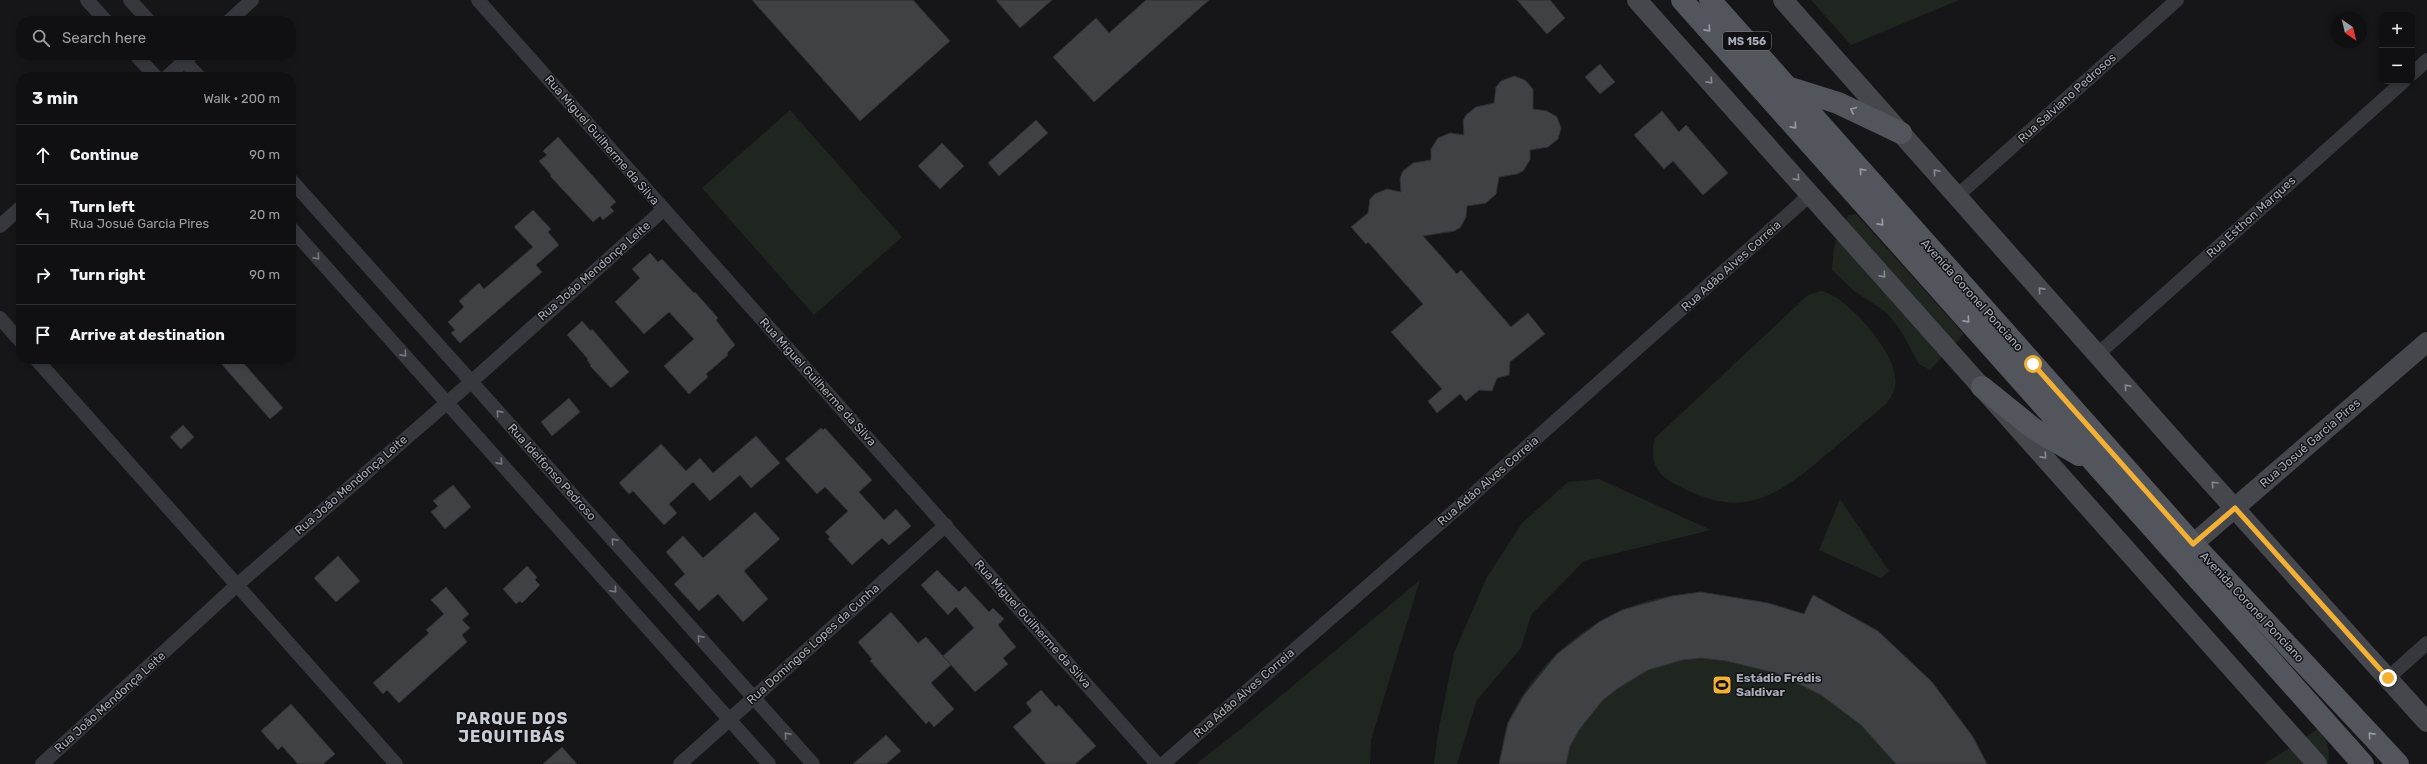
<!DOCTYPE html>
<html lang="en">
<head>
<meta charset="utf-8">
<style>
  :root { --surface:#101012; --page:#1e1e20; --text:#f1f3f6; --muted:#9c9d9f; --line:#303032 }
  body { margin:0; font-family:Rubik,sans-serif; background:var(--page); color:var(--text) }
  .controls { position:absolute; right:12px; top:12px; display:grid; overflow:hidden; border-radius:8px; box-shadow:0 2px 6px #0003 }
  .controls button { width:36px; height:36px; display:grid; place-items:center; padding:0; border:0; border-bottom:1px solid var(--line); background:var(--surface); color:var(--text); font:20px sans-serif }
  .compass { position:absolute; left:2331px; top:12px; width:36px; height:36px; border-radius:50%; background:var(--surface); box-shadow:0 2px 6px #0003; rotate:146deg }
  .stop { position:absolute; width:12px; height:12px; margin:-9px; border:3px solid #f2b134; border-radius:50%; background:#fff }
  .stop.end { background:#f2b134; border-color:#fff; box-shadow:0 1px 4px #0008 }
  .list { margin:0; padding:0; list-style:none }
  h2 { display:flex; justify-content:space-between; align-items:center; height:52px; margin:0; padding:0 16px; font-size:17px }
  h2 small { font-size:13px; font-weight:400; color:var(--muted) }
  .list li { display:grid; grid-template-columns:26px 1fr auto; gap:12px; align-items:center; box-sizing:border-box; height:60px; padding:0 16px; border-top:1px solid var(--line) }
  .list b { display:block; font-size:15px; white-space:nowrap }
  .list p { margin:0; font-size:13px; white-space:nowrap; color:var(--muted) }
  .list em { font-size:13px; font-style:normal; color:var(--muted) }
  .icon { flex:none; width:22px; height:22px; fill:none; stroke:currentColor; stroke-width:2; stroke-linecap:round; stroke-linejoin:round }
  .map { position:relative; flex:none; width:2427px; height:764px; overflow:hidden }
  .search { position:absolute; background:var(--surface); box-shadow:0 2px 6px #0003; left:16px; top:16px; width:280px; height:44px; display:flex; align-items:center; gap:10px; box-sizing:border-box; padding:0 14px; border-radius:16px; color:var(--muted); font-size:15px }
  .panel { position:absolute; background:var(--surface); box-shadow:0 2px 6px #0003; left:16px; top:72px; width:280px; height:292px; border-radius:16px }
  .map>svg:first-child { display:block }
  .green { fill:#1e261f }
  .building { fill:#404145; stroke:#303034 }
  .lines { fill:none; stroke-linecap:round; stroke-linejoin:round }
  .street { stroke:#37383d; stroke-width:14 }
  .secondary { stroke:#45474d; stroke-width:20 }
  .primary { stroke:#53555c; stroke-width:22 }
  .oneway { stroke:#979ba6 }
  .oneway2 { stroke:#858993 }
  .oneway3 { stroke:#757881 }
  .route { stroke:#f2b134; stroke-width:5 }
  .labels { text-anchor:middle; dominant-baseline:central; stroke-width:3; stroke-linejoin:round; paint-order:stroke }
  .shield { fill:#111113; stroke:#7b7e86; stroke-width:1 }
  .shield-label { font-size:11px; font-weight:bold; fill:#a8adb8 }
  .street-label { font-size:12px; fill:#a8adb8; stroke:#111113 }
  .poi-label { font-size:12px; font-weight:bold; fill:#a8adb8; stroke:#111113; text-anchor:start }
  .district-label { font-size:16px; font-weight:bold; letter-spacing:1px; fill:#c9ccd4; stroke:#111113 }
</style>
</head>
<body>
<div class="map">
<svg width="2427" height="764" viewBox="0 0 2427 764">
  <rect width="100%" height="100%" fill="#161618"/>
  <!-- green -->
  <g class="green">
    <polygon points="1811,0 1959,0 1851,45"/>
    <polygon points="790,110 902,237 814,315 702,188"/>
    <path d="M1856,214L1964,334L1930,370L1919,364L1901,331L1887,313L1853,290L1832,270C1833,248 1836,232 1849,215Z"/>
    <path d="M1821,291C1846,295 1893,350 1895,376C1897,387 1893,395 1886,404C1864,422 1843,441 1821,459C1768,504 1737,518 1673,483C1655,474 1649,457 1655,438L1808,295Z"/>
    <polygon points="1599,479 1711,530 1584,561 1531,615 1521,648 1477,700 1457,764 1434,764 1438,733 1454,653 1487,577 1522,523 1568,482"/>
    <polygon points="1840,499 1889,571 1881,578 1819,550"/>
    <polygon points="1420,580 1371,740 1370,764 1196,764 1242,728"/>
    <path d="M1701,592L1768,603L1828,624L1976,764H1499C1502,751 1503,735 1508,722C1533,665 1588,618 1647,601C1665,596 1683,594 1701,592Z"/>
    <path d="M2318,729C2327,739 2331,750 2328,764H2264Z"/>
  </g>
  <!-- building -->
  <g class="building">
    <polygon points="752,0 913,0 950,41 860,121"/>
    <polygon points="996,0 1052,0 1020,28"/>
    <polygon points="1146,0 1209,0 1094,102 1053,57 1096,18 1109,33"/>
    <polygon points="1517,0 1550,0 1565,18 1547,34"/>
    <polygon points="1600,64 1615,82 1600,94 1585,77"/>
    <polygon points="1514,76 1525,80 1533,89 1533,109 1547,111 1557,117 1561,128 1558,139 1548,147 1530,150 1530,160 1523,171 1517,174 1499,177 1496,194 1486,203 1467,206 1466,217 1460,228 1454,231 1423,236 1457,274 1461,270 1511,327 1528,313 1545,334 1510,362 1509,375 1497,378 1492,391 1479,390 1466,401 1460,394 1437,413 1428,401 1442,389 1391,332 1423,304 1368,242 1366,244 1351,227 1368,213 1370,199 1375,194 1387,189 1401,192 1400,178 1403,171 1413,163 1431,160 1431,149 1438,138 1450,133 1464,135 1463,121 1466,115 1476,107 1494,103 1496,87 1501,81"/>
    <polygon points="1662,111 1679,132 1686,125 1728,173 1703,195 1673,161 1664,169 1634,135"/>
    <polygon points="1036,120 1048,133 999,176 988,163"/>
    <polygon points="558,137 616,202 610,207 614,211 603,220 600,216 593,222 550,176 551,175 539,161 547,155 543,151"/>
    <polygon points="942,143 964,166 940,189 918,166"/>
    <polygon points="533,210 551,229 548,232 559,245 536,265 542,272 460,343 451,333 455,330 448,322 464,307 459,301 479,283 484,289 533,247 514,227"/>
    <polygon points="650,253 658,262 662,259 694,293 695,292 718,318 716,320 735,345 727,353 728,355 706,374 708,377 689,394 664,366 694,339 669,312 644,334 615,302 640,278 632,269"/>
    <polygon points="582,321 591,331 592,329 629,372 611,388 590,366 591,365 587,360 588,359 567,335"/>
    <polygon points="217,359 240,359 283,408 270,419"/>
    <polygon points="569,398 580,412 552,436 541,422"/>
    <polygon points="183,425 194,437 181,449 170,437"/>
    <polygon points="821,428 823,430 825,428 872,480 859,492 884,520 896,509 911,526 889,545 882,538 852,565 828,539 830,537 825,532 848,511 825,487 817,494 785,459"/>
    <polygon points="756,436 780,463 751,488 740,475 710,501 693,482 669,504 677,513 664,525 633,491 629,494 619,483 661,444 686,471 700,458 713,473"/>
    <polygon points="453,485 471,507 445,529 431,512 438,506 433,501"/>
    <polygon points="755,512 780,539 744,571 768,599 743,622 718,594 699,611 674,584 685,574 666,552 683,536 703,558"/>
    <polygon points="338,556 360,581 336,602 314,578"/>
    <polygon points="527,566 537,577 535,580 540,585 522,603 520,601 516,604 503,589"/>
    <polygon points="937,570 959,592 965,586 989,612 993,608 1004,619 998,625 1016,647 1003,658 1008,664 975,692 943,656 974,628 956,607 948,615 921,585"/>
    <polygon points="446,587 469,614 462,620 470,628 462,635 467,642 399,703 387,690 383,694 373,683 429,633 426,630 444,614 431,600"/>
    <polygon points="1701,592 1768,603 1804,614 1813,595 1878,631 1932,682 1973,737 1987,764 1896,764 1861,725 1821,695 1776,673 1726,661 1701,658 1683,660 1648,670 1617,689 1602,701 1579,730 1570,746 1566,764 1499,764 1508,723 1524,695 1557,654 1599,622 1622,610 1672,596"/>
    <polygon points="891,612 918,643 926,637 951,665 931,683 954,709 934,727 929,721 926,724 870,661 872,659 858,642"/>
    <polygon points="1041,690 1056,707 1059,705 1096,746 1075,764 1046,764 1013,727 1032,711 1026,703"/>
    <polygon points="291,704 335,754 323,764 298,764 282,746 278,750 261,731"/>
    <polygon points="886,735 901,751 886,764 853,764"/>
    <polygon points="562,747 577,764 543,764"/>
  </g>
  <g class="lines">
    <!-- street -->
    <g class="street">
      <polyline points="87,0 106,21"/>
      <polyline points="130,0 149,21"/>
      <polyline points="478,0 1157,764"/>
      <polyline points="229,21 252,0"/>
      <polyline points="136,55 156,77"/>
      <polyline points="179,55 199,77"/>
      <polyline points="2412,74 2427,60"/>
      <polyline points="167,77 191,55"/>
      <polyline points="291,180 813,764"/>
      <polyline points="1957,196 2177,0"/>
      <polyline points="0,226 21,207"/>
      <polyline points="291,228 769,764"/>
      <polyline points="0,318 21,342"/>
      <polyline points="2098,354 2404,81"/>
      <polyline points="36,359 396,764"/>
      <polyline points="2388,678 2427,643"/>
      <polyline points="42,764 237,585 471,382 663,210"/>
      <polyline points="680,764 946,525"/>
      <polyline points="1163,764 1460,506 1811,194"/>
    </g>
    <!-- secondary -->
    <g class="secondary">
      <polyline points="1637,0 2317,764"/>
      <polyline points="1783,0 2173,440 2427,722"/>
      <polyline points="2193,544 2427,342"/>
    </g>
    <!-- primary -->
    <g class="primary">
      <polyline points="1682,0 2363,764"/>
      <polyline points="1710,0 2193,544 2398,764"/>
      <polyline points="1787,87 1838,103 1901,133"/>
      <polyline points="1982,387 2034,429 2079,455"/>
    </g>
  </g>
  <!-- one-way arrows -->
  <defs><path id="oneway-chevron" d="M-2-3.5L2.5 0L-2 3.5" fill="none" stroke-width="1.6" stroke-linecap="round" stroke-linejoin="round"/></defs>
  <g class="oneway">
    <use href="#oneway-chevron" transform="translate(1708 29) rotate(48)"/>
    <use href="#oneway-chevron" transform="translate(1853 110) rotate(-155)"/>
    <use href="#oneway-chevron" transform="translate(1794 126) rotate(48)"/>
    <use href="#oneway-chevron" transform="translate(1862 171) rotate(-131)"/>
    <use href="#oneway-chevron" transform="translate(1881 223) rotate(48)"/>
    <use href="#oneway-chevron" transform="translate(1967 320) rotate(48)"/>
    <use href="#oneway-chevron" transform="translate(2371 735) rotate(-132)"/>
  </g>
  <g class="oneway2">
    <use href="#oneway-chevron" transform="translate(1710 81) rotate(48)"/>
    <use href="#oneway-chevron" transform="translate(1936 172) rotate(-131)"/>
    <use href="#oneway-chevron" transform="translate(1797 178) rotate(48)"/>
    <use href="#oneway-chevron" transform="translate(1883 275) rotate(48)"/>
    <use href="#oneway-chevron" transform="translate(2041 290) rotate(-132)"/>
    <use href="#oneway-chevron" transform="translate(2127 387) rotate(-131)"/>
    <use href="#oneway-chevron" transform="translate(2044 456) rotate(48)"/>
    <use href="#oneway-chevron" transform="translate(2214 484) rotate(-133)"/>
  </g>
  <g class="oneway3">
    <use href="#oneway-chevron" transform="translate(317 257) rotate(48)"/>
    <use href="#oneway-chevron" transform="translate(404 354) rotate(48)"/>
    <use href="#oneway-chevron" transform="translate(499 413) rotate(-132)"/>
    <use href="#oneway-chevron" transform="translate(500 462) rotate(48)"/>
    <use href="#oneway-chevron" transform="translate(614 541) rotate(-132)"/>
    <use href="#oneway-chevron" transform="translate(614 590) rotate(48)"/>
    <use href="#oneway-chevron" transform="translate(700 638) rotate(-132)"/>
    <use href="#oneway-chevron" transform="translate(787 735) rotate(-132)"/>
  </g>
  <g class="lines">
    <!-- route -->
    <polyline class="route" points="2033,364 2193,544 2235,508 2388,678"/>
  </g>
  <!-- icons -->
  <defs>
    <symbol id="stadium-square" viewBox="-11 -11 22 22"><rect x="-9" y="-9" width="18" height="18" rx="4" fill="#f2b134" stroke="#111113"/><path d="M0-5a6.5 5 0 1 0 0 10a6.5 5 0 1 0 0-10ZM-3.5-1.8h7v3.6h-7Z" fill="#111"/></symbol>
  </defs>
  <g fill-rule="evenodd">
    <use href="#stadium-square" x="1711" y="674" width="22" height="22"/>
  </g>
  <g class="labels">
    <!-- shield labels -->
    <rect class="shield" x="1723" y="32" width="48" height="18" rx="3"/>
    <g class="shield-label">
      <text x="1747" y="41">MS 156</text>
    </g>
    <!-- street labels -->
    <g class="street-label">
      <text transform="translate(2067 98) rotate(-42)">Rua Salviano Pedrosos</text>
      <text transform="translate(602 140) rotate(49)">Rua Miguel Guilherme da Silva</text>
      <text transform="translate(2251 217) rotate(-42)">Rua Esthon Marques</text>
      <text transform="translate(1731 266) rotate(-42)">Rua Adão Alves Correia</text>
      <text transform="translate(594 271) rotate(-41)">Rua João Mendonça Leite</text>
      <text transform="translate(1972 295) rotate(48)">Avenida Coronel Ponciano</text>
      <text transform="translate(818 382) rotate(48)">Rua Miguel Guilherme da Silva</text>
      <text transform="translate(2310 443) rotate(-41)">Rua Josué Garcia Pires</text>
      <text transform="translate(552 472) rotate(48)">Rua Idelfonso Pedroso</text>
      <text transform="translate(1488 481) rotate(-41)">Rua Adão Alves Correia</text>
      <text transform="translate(351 485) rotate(-41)">Rua João Mendonça Leite</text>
      <text transform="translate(2252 607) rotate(47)">Avenida Coronel Ponciano</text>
      <text transform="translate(1033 624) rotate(48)">Rua Miguel Guilherme da Silva</text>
      <text transform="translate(813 644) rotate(-42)">Rua Domingos Lopes da Cunha</text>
      <text transform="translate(1244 693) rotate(-41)">Rua Adão Alves Correia</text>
      <text transform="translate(110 702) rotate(-42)">Rua João Mendonça Leite</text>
    </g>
    <!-- poi labels -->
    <g class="poi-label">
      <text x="1736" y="678">Estádio Frédis<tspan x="1736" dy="14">Saldivar</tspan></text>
    </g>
    <!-- district labels -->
    <g class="district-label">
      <text x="512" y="718">PARQUE DOS<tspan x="512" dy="18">JEQUITIBÁS</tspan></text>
    </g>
  </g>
</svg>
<div class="controls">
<button>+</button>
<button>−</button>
</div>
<svg class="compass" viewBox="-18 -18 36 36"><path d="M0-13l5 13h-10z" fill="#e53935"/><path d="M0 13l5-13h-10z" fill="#9c9d9f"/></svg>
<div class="stop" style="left:2033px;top:364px"></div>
<div class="stop end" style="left:2388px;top:678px"></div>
<div class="search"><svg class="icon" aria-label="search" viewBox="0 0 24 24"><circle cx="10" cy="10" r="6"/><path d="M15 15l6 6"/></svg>Search here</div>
<section class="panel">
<h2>3 min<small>Walk · 200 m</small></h2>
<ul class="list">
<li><svg class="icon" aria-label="ahead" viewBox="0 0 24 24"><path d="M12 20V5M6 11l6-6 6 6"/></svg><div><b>Continue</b></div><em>90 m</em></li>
<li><svg class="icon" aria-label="left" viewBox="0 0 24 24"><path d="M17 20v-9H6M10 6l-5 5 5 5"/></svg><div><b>Turn left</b><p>Rua Josué Garcia Pires</p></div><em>20 m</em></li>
<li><svg class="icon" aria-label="right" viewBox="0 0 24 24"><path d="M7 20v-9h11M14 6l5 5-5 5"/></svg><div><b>Turn right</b></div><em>90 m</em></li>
<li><svg class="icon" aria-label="arrive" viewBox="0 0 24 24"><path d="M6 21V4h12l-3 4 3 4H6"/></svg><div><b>Arrive at destination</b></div></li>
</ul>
</section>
</div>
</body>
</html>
